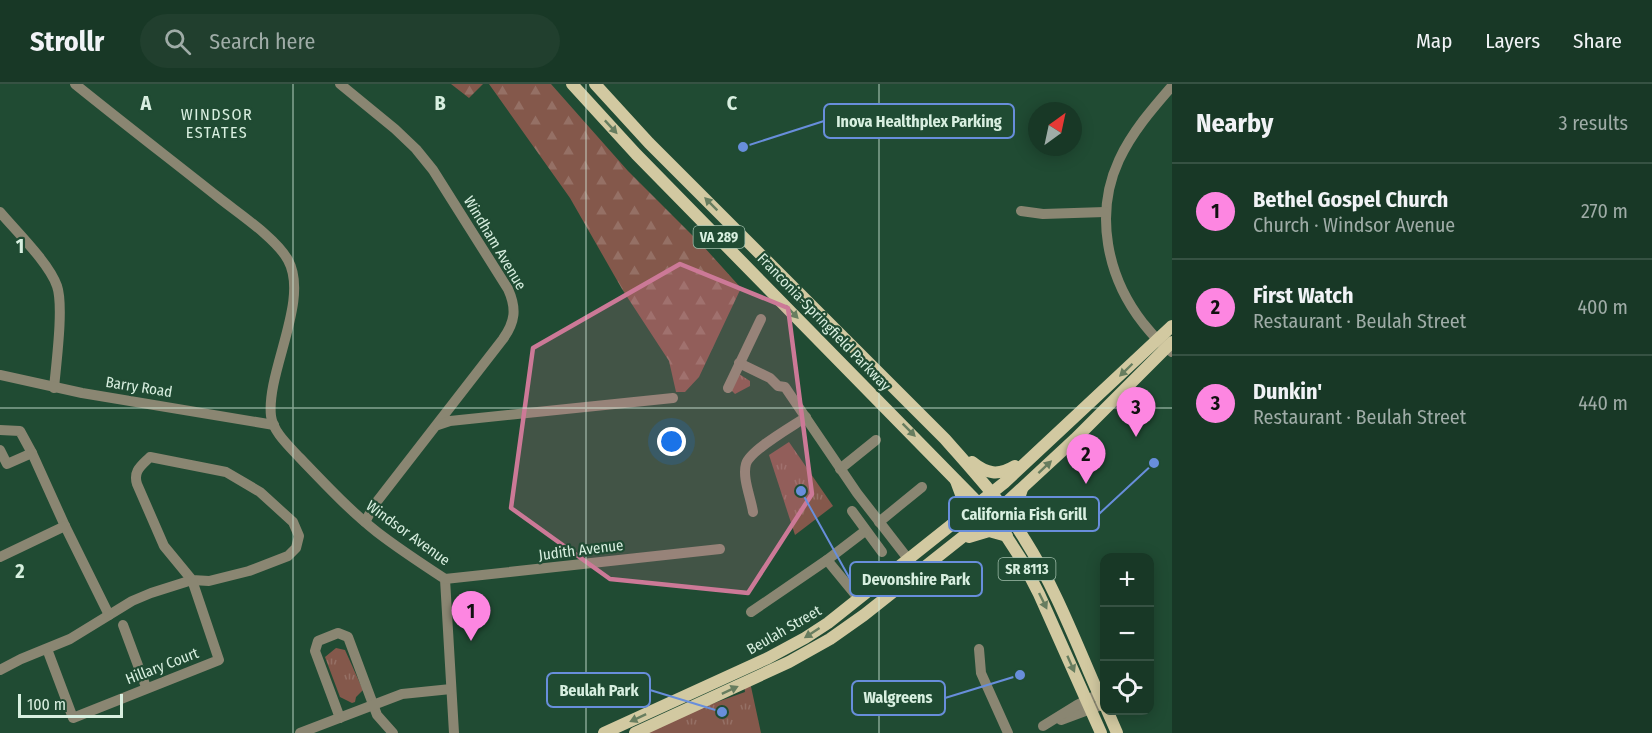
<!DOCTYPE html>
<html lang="en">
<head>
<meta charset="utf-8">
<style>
  :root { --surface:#183826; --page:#213f2e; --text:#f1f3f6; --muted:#9faca7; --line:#365243; --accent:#fd86e1 }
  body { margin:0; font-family:"Fira Sans Condensed",sans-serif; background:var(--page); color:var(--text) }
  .controls { position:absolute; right:18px; bottom:18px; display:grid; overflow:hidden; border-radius:12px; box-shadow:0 3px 15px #0003 }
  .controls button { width:54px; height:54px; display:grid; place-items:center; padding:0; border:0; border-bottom:2px solid var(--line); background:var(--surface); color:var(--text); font:30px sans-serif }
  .compass { position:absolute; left:1028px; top:18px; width:54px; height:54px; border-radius:50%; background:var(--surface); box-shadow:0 3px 15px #0003; rotate:33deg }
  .scale { position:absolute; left:18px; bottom:15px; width:105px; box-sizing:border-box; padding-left:6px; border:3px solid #d8efe0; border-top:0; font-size:16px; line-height:21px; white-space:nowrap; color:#d8efe0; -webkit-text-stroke:4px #204b33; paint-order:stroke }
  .you { position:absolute; left:672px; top:358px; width:21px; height:21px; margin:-15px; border:4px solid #fff; border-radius:50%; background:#1a73e8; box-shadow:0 0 0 9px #1a73e833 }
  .badge { display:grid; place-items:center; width:39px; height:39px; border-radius:50%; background:var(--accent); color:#111; font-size:20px; font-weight:700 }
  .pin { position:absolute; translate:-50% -50px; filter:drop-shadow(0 2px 3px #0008) }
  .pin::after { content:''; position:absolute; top:32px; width:21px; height:18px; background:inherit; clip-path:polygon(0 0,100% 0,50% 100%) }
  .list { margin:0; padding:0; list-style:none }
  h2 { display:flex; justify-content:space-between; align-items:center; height:78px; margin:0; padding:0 24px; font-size:26px }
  h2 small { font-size:20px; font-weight:400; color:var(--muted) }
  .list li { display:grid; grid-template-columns:39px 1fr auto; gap:18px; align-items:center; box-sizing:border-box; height:96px; padding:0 24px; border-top:2px solid var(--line) }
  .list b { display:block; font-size:22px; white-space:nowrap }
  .list p { margin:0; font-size:20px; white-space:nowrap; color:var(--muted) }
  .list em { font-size:20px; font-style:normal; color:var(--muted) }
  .icon { flex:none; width:33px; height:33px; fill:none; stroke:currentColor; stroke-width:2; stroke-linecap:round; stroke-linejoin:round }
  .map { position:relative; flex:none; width:1172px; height:649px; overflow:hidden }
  header { display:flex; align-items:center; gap:36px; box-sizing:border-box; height:84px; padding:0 30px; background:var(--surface); border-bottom:2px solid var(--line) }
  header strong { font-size:28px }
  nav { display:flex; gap:33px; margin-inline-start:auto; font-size:21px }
  .search { width:420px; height:54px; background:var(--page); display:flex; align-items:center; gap:15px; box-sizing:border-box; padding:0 21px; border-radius:33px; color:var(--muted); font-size:22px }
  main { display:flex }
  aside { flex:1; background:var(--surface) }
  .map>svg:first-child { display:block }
  .grass { fill:url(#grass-tufts) }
  .forest { fill:url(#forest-firs) }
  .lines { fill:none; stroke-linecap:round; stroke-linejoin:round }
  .minor { stroke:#8a8672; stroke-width:10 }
  .major { stroke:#d2c9a1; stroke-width:12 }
  .oneway { fill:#677d5f }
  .marked { fill:#cc7997; fill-opacity:0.2; stroke:#cc7997; stroke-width:4.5; stroke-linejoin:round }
  .grid { fill:none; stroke:#d8efe0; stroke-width:1.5; stroke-opacity:0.55 }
  .labels { text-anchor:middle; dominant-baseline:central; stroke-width:4.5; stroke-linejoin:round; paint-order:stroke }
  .shield { fill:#204b33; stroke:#a1beac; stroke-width:1.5 }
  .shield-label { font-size:14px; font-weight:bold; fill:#d8efe0 }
  .street-label { font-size:15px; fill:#d8efe0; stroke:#204b33 }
  .neighbourhood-label { font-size:16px; letter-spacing:1.5px; fill:#d8efe0; stroke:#204b33 }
  .grid-label { font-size:20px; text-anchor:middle; font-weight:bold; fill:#d8efe0; stroke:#204b33; stroke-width:4.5; stroke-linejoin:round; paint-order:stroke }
  .leader { fill:none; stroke:#688edb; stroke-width:2 }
  .callout-dot { fill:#688edb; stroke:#204b33; stroke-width:2 }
  .callout { fill:#204b33; stroke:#688edb; stroke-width:2 }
  .callout-label { font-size:16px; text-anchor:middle; font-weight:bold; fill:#d8efe0 }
</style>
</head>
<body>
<header>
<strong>Strollr</strong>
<div class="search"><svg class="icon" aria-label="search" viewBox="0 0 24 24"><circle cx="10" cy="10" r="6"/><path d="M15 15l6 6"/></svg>Search here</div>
<nav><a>Map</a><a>Layers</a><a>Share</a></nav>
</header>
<main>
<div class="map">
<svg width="1172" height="649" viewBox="0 0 1172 649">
  <defs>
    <pattern id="grass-tufts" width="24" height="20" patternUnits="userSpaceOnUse" patternTransform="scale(1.5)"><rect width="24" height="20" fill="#84584b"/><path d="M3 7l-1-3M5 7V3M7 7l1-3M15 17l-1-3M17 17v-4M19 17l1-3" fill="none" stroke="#957065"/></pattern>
    <pattern id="forest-firs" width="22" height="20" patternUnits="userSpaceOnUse" patternTransform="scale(1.5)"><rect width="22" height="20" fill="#84584b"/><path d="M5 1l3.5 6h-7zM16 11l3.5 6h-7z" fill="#957065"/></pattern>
  </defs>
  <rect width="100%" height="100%" fill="#204b33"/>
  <!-- grass -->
  <g class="grass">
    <polygon points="739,290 750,297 750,302 735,310 731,306"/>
    <polygon points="789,358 833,422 795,451 769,371"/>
    <polygon points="336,564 345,566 363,606 356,613 355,618 352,619 340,613 325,573"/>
    <polygon points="750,598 761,649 631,649 745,608 744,600"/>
  </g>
  <!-- forest -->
  <g class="forest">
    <polygon points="451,0 483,0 469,14"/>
    <polygon points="489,0 551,0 628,87 704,163 741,204 699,293 685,308 676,308 669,277 622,205 570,114"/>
  </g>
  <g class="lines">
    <!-- minor -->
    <g class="minor">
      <path d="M75,0C122,38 170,75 218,113C238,129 276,154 288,176C310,216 266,288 271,332C273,348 289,362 299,373C324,399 349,426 377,448C399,465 422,480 445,495L454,649"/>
      <path d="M340,0L395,45L416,65L433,86L508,205C517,225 515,238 503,255L375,420L365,438"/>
      <path d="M1172,2C1152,25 1132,48 1119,76C1094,130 1107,193 1143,239C1152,250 1160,260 1172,268"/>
      <polyline points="1021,127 1043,130 1105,128"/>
      <path d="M0,128C16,147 49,179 57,202C64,222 56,281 54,304"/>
      <polyline points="739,279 770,294 778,302 785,303 857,409 919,489"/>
      <polyline points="0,291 82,309 274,341"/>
      <polyline points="728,304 761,235"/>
      <polyline points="438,341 450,337 673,314"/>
      <polyline points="0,346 20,347 32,369 7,380 0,366"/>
      <polyline points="32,369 65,442 109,531"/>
      <path d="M150,373L226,388L260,408L293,438L299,452L296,464L288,472L249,487L209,497L192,496L164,462L137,400C133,387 141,382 150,373Z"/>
      <polyline points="840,385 876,356"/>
      <polyline points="852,427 882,468"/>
      <path d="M753,428C751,414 742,394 746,380C750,366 793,342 806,333"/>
      <polyline points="879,438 922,403"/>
      <polyline points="0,473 65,442"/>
      <polyline points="827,476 859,515"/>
      <polyline points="445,495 720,465"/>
      <polyline points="751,528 827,476 865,447"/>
      <polyline points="123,541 146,603"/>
      <polyline points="979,565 981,589 1008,649"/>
      <polyline points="0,586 21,575 70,555 132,517 151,509 192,496 219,576 73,634 47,565"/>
      <polyline points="340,634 315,567 318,557 338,549 348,553 377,631 393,649"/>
      <polyline points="1061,636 1104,620"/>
      <polyline points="1043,642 1077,621 1099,610"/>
      <polyline points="300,649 402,610 451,605"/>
    </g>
    <!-- major -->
    <g class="major">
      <polyline points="572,0 636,70 997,438 1021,475 1039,510 1101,649"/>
      <path d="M595,0L649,59L945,355C973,387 1003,419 1025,456C1058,508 1079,567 1104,622"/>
      <path d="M972,378C987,390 998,392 1015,382"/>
      <polyline points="956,397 963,416 958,435"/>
      <polyline points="1021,443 1016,424 1022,405"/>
      <polyline points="969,453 989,447 1007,452"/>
      <polyline points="1107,626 1117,649"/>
      <polyline points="604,649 768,574 805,554 828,539 1004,399 1172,242"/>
      <polyline points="635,649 789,578 830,555 864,531 1008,417 1075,355 1172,258"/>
    </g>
  </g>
  <!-- one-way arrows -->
  <defs><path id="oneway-solid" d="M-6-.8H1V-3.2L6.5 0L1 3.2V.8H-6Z" transform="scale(1.5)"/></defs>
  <g class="oneway">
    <use href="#oneway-solid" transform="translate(611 43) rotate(47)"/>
    <use href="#oneway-solid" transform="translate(711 120) rotate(-135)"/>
    <use href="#oneway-solid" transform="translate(792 228) rotate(46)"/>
    <use href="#oneway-solid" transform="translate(1126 286) rotate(136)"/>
    <use href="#oneway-solid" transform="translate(909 346) rotate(45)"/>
    <use href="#oneway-solid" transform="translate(1045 383) rotate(-43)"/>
    <use href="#oneway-solid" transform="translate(1043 517) rotate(64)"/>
    <use href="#oneway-solid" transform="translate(812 549) rotate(147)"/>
    <use href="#oneway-solid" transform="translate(1071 580) rotate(66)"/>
    <use href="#oneway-solid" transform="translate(730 606) rotate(-25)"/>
    <use href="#oneway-solid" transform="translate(638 634) rotate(155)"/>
  </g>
  <!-- marked area -->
  <path class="marked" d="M680,180L788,224L812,410L748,509L610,495L511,424L533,264Z"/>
  <!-- grid -->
  <path class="grid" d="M293,0V649M586,0V649M879,0V649M0,324H1172"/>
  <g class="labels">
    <!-- shield labels -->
    <g class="shield">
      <rect x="693.5" y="142" width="51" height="22" rx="4.5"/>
      <rect x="998.5" y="474" width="57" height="22" rx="4.5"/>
    </g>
    <g class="shield-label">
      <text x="719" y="153">VA 289</text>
      <text x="1027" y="485">SR 8113</text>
    </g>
    <!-- street labels -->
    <g class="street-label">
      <text transform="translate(495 159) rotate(59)">Windham Avenue</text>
      <text transform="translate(824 238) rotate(46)">Franconia-Springfield Parkway</text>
      <text transform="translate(139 303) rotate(9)">Barry Road</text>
      <text transform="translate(408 449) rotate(36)">Windsor Avenue</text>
      <text transform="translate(581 466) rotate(-7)">Judith Avenue</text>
      <text transform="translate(784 546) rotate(-30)">Beulah Street</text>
      <text transform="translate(162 582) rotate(-21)">Hillary Court</text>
    </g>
    <!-- neighbourhood labels -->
    <g class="neighbourhood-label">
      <text x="217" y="30">WINDSOR<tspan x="217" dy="18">ESTATES</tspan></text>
    </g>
  </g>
  <g class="grid-label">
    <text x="146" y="26">A</text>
    <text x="440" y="26">B</text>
    <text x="732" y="26">C</text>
    <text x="20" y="169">1</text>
    <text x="20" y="494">2</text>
  </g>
  <!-- callouts -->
  <path class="leader" d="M743 63L824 37M1154 379L1099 430M801 407L850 495M722 628L650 606M1020 591L945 614"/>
  <g class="callout-dot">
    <circle cx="743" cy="63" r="6"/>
    <circle cx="1154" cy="379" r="6"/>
    <circle cx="801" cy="407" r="6"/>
    <circle cx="722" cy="628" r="6"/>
    <circle cx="1020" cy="591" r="6"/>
  </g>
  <g class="callout">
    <rect x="824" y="20" width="190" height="34" rx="6"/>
    <rect x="949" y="413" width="150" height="34" rx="6"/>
    <rect x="850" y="478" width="132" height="34" rx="6"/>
    <rect x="547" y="589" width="103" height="34" rx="6"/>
    <rect x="852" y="597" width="93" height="34" rx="6"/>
  </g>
  <g class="callout-label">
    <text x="919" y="43">Inova Healthplex Parking</text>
    <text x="1024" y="436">California Fish Grill</text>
    <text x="916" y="501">Devonshire Park</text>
    <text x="599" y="612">Beulah Park</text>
    <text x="898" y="619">Walgreens</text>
  </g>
</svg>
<div class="controls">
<button>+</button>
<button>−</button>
<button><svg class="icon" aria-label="locate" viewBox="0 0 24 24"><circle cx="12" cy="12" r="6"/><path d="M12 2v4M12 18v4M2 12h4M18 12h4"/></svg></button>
</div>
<svg class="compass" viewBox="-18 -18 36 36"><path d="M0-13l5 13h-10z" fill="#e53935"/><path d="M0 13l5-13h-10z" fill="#9faca7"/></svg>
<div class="scale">100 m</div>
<div class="you"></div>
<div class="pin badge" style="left:471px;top:557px">1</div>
<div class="pin badge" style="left:1086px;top:400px">2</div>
<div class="pin badge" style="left:1136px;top:353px">3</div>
</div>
<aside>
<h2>Nearby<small>3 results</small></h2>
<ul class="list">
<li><span class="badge">1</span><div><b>Bethel Gospel Church</b><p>Church · Windsor Avenue</p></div><em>270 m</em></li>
<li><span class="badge">2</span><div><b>First Watch</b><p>Restaurant · Beulah Street</p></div><em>400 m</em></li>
<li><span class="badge">3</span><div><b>Dunkin'</b><p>Restaurant · Beulah Street</p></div><em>440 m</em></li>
</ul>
</aside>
</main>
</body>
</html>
